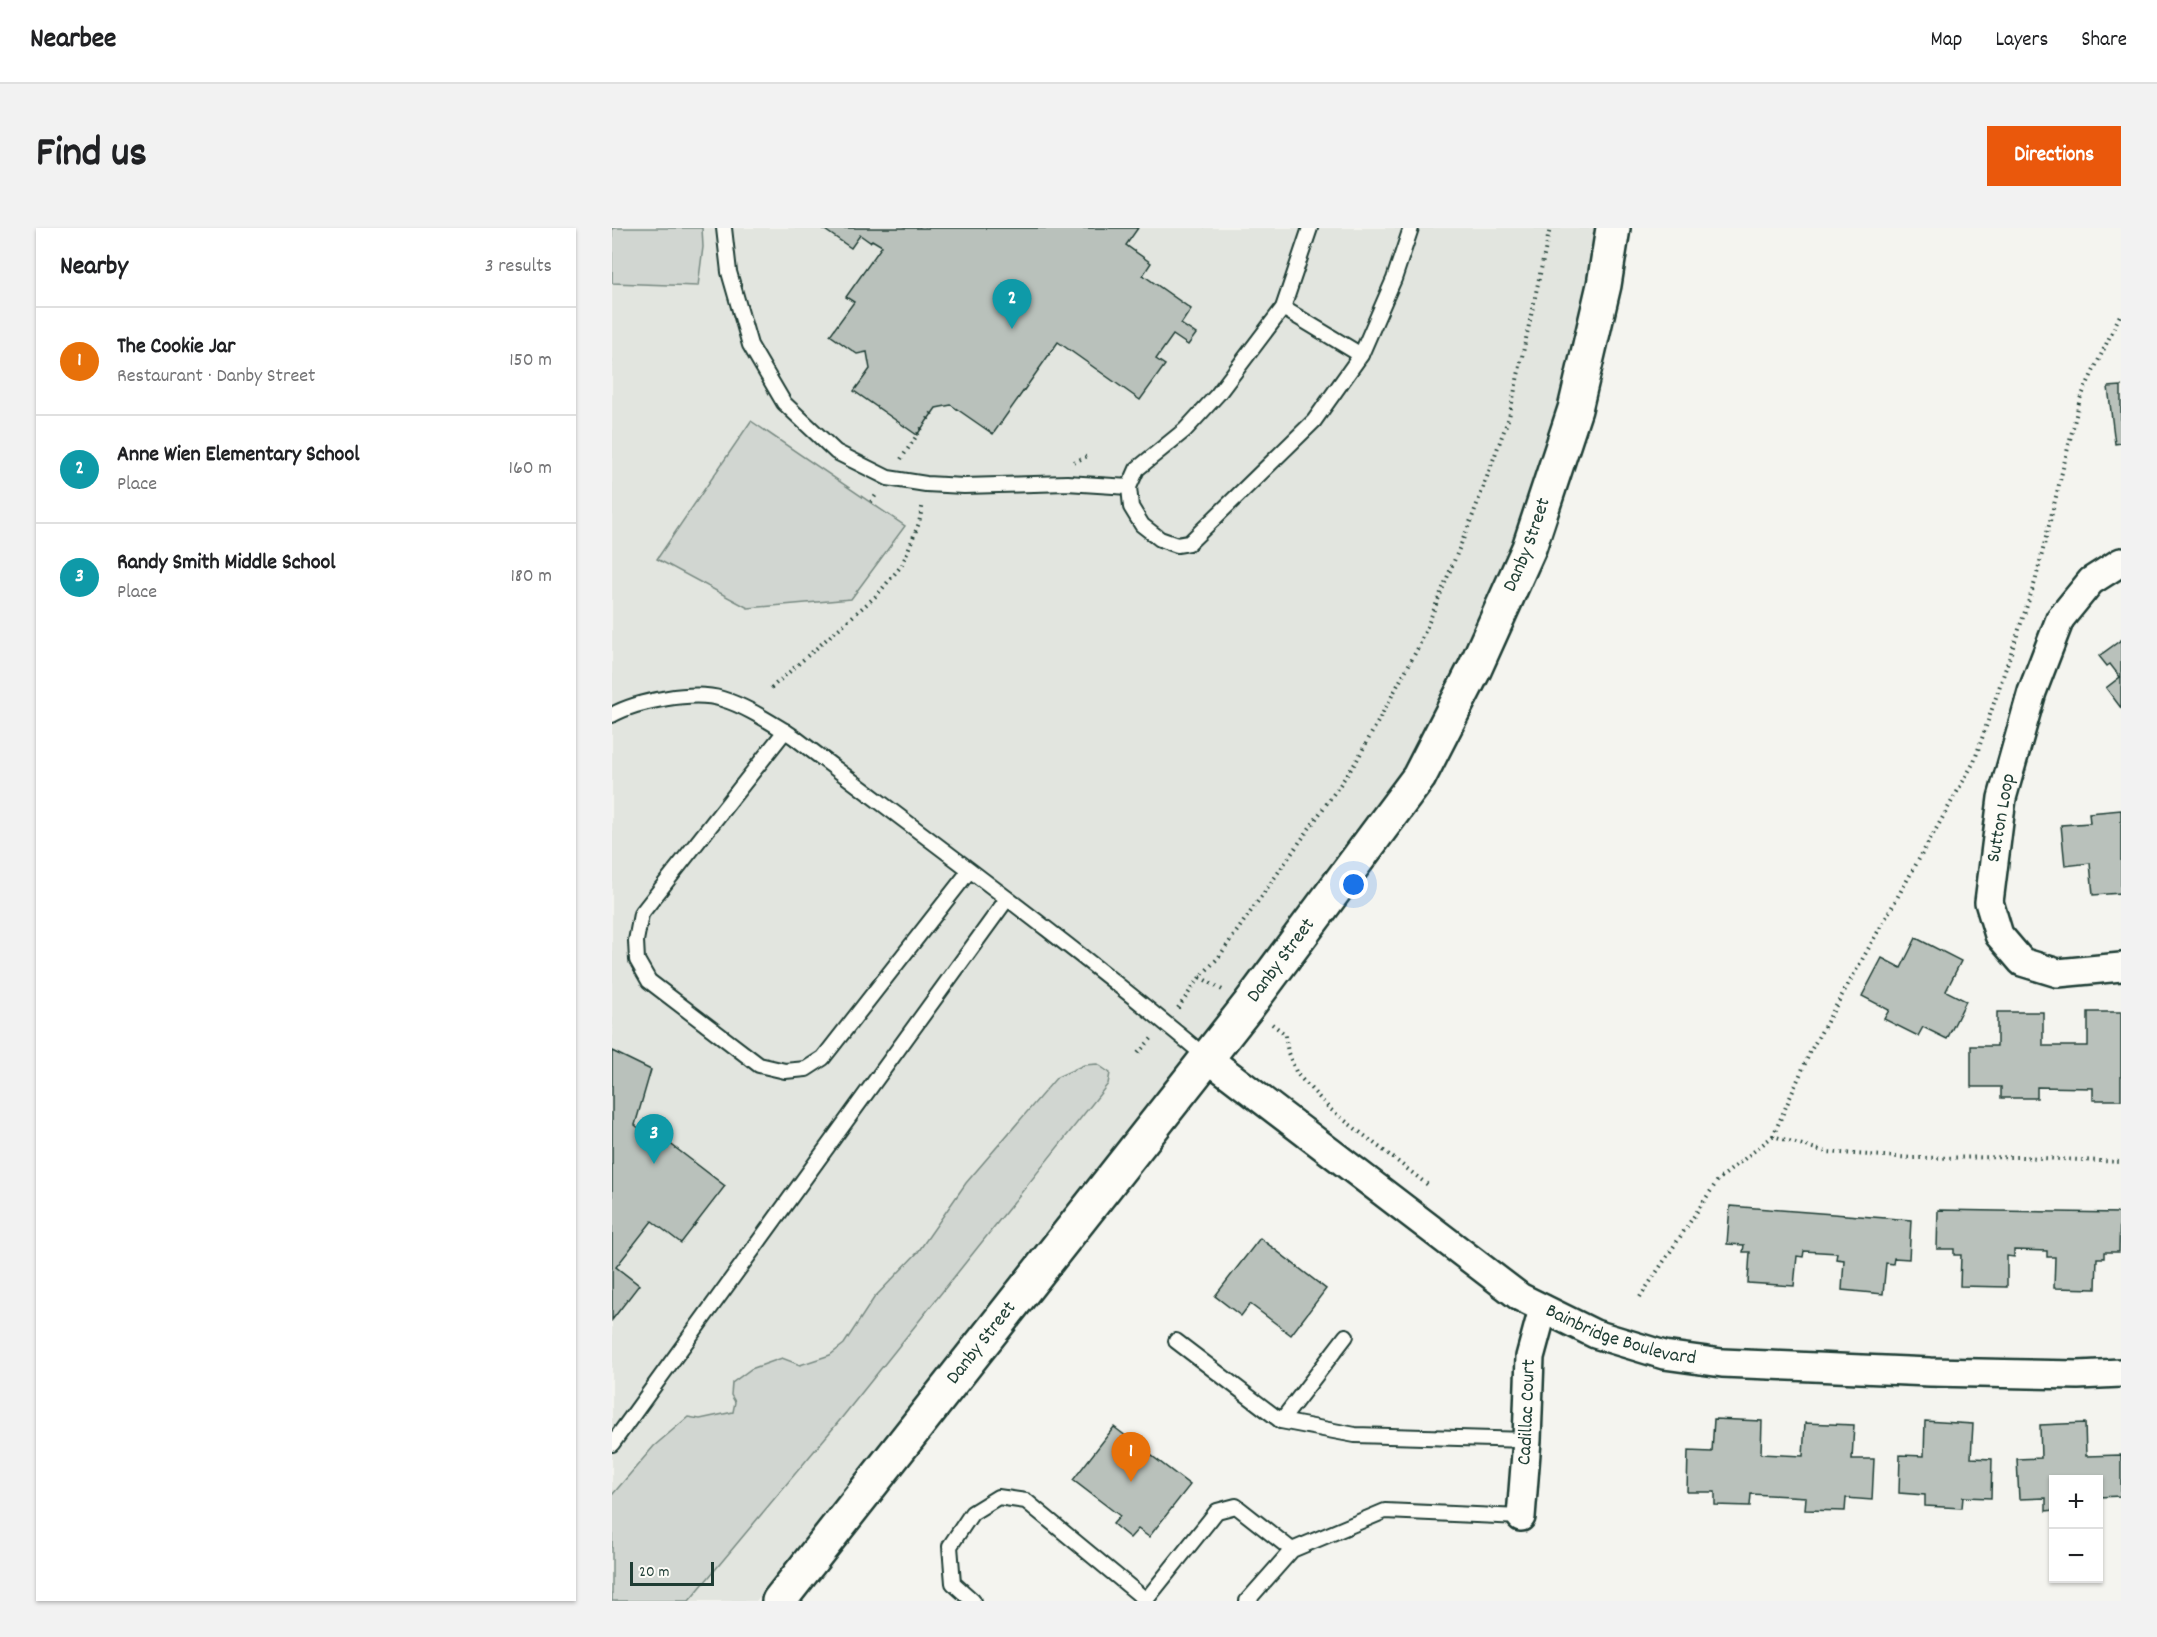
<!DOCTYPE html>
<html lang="en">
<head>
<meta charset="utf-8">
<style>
  :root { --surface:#fff; --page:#f2f2f2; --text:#202124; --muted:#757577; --line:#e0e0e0; --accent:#ea580c }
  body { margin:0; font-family:Dekko,sans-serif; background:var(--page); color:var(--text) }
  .controls { position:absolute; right:18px; bottom:18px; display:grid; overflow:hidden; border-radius:0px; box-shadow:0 2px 4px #0004 }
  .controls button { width:54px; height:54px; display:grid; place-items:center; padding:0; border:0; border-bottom:2px solid var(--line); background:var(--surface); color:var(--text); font:30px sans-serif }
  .scale { position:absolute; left:18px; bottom:15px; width:84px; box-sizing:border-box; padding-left:6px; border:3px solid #1f3d34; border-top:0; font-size:16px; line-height:21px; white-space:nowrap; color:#1f3d34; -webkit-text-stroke:4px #fdfcf7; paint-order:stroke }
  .you { position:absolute; left:742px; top:657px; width:21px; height:21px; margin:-15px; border:4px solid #fff; border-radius:50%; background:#1a73e8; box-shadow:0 0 0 9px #1a73e833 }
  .badge { display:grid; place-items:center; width:39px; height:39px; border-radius:50%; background:var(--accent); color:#fff; font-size:20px; font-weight:700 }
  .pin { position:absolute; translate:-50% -50px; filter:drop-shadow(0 2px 3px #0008) }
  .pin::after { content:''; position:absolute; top:32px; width:21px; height:18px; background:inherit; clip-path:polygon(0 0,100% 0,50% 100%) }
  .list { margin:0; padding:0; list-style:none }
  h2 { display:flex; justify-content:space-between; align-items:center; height:78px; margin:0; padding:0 24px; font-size:26px }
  h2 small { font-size:20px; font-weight:400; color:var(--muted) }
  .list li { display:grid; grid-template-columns:39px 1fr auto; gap:18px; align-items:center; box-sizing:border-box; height:108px; padding:0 24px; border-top:2px solid var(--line) }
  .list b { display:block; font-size:22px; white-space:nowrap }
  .list p { margin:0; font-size:20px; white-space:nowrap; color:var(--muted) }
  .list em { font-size:20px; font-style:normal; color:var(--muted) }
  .map { position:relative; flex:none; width:1509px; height:1373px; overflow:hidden; border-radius:0px }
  header { display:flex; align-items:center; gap:36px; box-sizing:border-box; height:84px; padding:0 30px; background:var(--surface); border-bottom:2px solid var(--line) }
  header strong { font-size:28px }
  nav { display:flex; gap:33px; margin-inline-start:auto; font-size:21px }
  .intro { display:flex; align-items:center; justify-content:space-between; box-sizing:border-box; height:144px; padding:0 36px }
  h1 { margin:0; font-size:42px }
  .button { padding:15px 27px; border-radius:0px; background:var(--accent); color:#fff; font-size:21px; font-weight:700 }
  main { display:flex; gap:36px; padding:0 36px }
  aside { flex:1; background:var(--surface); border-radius:0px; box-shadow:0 2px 4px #0004 }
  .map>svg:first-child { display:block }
  .built { fill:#e2e5df }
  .green { fill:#d1d6d1; stroke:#788a82; stroke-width:1.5 }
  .building { fill:#b9c1bb; stroke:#1f3d34; stroke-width:1.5 }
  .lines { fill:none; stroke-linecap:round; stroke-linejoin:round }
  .service-casing { stroke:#1f3d34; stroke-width:18 }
  .minor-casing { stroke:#1f3d34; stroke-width:32 }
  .tertiary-casing { stroke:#1f3d34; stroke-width:38 }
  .path { stroke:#1f3d34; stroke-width:4; stroke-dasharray:1.5 4.5; stroke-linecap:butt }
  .service { stroke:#fdfcf7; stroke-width:14 }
  .minor { stroke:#fdfcf7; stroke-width:27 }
  .tertiary { stroke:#fdfcf7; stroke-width:33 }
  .labels { text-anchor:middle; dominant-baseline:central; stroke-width:4.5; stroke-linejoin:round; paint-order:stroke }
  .street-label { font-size:20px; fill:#1f3d34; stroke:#fdfcf7 }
</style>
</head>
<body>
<header>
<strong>Nearbee</strong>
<nav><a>Map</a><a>Layers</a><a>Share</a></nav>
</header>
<div class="intro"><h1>Find us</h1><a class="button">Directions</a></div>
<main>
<aside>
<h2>Nearby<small>3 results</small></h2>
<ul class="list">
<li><span class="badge" style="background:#e8710a">1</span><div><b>The Cookie Jar</b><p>Restaurant · Danby Street</p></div><em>150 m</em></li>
<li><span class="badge" style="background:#0f9aa8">2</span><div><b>Anne Wien Elementary School</b><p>Place</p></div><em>160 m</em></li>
<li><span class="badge" style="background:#0f9aa8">3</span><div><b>Randy Smith Middle School</b><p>Place</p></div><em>180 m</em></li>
</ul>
</aside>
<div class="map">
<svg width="1509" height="1373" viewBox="0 0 1509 1373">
  <rect width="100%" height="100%" fill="#f4f4ef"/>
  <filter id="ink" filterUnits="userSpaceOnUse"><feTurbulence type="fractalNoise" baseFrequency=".0167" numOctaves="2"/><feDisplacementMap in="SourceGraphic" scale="12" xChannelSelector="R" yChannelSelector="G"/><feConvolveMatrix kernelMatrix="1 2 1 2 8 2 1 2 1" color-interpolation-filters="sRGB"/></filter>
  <g filter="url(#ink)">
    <!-- built -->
    <polygon class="built" points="0,0 1001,0 992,57 863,440 594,829 144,1373 0,1373"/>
    <!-- green -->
    <g class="green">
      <polygon points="0,0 90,0 91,19 86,58 0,55"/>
      <polygon points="139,193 293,298 239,371 136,380 45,331"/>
      <polygon points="485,836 498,845 496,856 228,1192 77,1373 0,1373 0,1267 42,1218 76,1189 88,1191 121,1184 123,1174 119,1167 120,1155 139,1141 170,1130 188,1137 218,1127 232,1116 262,1070 306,1024 354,955 445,849 472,837"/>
    </g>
    <!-- building -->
    <g class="building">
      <polygon points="210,0 526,0 514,17 539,35 531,47 579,81 569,96 584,106 576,117 561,107 544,131 553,137 528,172 446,114 381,206 339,177 324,180 305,207 242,163 258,141 255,124 245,126 218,107 242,74 234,69 270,18 260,12 258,14 248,7 239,20"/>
      <polygon points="1509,158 1509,215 1503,216 1496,159"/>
      <polygon points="1509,412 1509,480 1494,460 1508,449 1498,436 1495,438 1487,428"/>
      <polygon points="1509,582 1509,665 1481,667 1478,635 1453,638 1449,597 1478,595 1477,585"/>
      <polygon points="1304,710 1349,733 1334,763 1354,773 1335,811 1311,799 1306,808 1272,791 1277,782 1250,768 1270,730 1289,740"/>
      <polygon points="1385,784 1431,784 1431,818 1476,818 1476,784 1509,784 1509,872 1481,872 1481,860 1425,859 1425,870 1389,870 1389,859 1359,859 1359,818 1385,818"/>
      <polygon points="0,823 39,842 23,897 44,914 48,908 113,958 69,1015 40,993 4,1039 27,1057 0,1092"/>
      <polygon points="1118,978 1299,992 1297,1031 1282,1030 1281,1036 1274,1035 1271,1066 1230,1062 1232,1032 1224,1031 1225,1025 1192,1023 1191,1029 1185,1028 1182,1058 1136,1055 1138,1024 1131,1024 1132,1017 1115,1016"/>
      <polygon points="1326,982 1508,985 1507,1024 1492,1024 1492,1030 1485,1030 1484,1061 1442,1060 1443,1029 1435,1029 1435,1023 1402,1022 1402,1029 1395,1028 1395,1059 1348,1058 1349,1027 1342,1027 1342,1021 1325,1021"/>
      <polygon points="648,1010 714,1061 679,1107 638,1076 629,1088 603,1068"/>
      <polygon points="1102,1191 1150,1193 1149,1226 1191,1228 1193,1195 1242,1197 1240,1231 1262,1231 1260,1272 1234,1270 1233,1283 1193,1282 1194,1269 1139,1266 1138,1278 1103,1277 1103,1264 1075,1264 1076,1223 1100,1224"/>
      <polygon points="1313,1193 1361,1196 1359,1230 1380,1231 1379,1270 1351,1269 1350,1280 1313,1278 1313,1267 1287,1265 1288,1227 1312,1228"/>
      <polygon points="1473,1195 1474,1228 1509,1227 1509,1268 1486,1269 1486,1252 1442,1252 1442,1282 1434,1283 1434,1270 1407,1271 1405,1231 1429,1230 1428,1197"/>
      <polygon points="502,1199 578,1257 537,1309 526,1301 518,1310 501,1296 508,1288 461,1252"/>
    </g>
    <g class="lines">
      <defs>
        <g id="service">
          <polyline points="112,0 117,44 138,117 172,175 224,224 276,250 314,256 352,258 455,255 517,259"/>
          <polyline points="698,0 671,80 606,166 573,202 525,241 517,259 519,279 530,297 548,311 565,317 577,315 702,193 749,127 782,51 799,0"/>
          <polyline points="671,80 749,127"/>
          <path d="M0,487C25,473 82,462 110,471C133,478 153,491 173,503"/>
          <path d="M358,642L211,830L194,841L173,843L147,837L37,753L25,732L24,713L29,686L173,503L182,509C320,614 461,717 594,829"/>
          <polyline points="564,1113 669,1193 743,1207 915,1212"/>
          <polyline points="669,1193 734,1108"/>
          <polyline points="0,1216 395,671"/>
          <polyline points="534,1372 605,1283 624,1278 680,1322"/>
          <polyline points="361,1373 341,1355 338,1318 360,1285 386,1269 414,1273 535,1373"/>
          <polyline points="635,1373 680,1322 773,1283 909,1289"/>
        </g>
        <g id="minor">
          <polyline points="1509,334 1479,353 1448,391 1420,464 1390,570 1377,674 1387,707 1410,734 1446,745 1509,739"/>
          <path id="s1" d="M594,829L908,1069L983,1106L1052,1127L1110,1135L1318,1144L1466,1147L1509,1145"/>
          <path id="s2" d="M909,1289L915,1212L918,1129L931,1081"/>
        </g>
        <g id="tertiary">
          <path id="s3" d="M167,1373L636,778L807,549L863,440L917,320L963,181L992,57L1001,0"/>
        </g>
      </defs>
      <!-- service casing -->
      <use href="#service" class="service-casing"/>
      <!-- minor casing -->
      <use href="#minor" class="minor-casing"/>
      <!-- tertiary casing -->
      <use href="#tertiary" class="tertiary-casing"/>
      <!-- path -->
      <g class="path">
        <polyline points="289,231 322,182"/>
        <polyline points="462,234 478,227"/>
        <polyline points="259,274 264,267"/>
        <polyline points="159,460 265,367 290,337 307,295 311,275"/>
        <polyline points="588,749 612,763"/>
        <polyline points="566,780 588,749 606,730 744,534 807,418 861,287 897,189 938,0"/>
        <polyline points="660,796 673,806 676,825 685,846 718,881 816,957"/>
        <polyline points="526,825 540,810"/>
        <polyline points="1161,908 1199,822 1362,534 1423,354 1468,171 1509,85"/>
        <polyline points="1028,1069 1106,952 1161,908 1214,924 1301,930 1409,929 1509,934"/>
      </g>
      <!-- service -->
      <use href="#service" class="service"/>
      <!-- minor -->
      <use href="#minor" class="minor"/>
      <!-- tertiary -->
      <use href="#tertiary" class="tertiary"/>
    </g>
  </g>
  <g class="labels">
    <!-- street labels -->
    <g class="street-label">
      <text stroke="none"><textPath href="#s3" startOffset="1300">Danby Street</textPath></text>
      <text transform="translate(1390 590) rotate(-80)">Sutton Loop</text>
      <text stroke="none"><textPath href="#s3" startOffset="814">Danby Street</textPath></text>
      <text stroke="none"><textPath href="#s1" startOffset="504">Bainbridge Boulevard</textPath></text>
      <text stroke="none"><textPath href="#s3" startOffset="328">Danby Street</textPath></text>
      <text stroke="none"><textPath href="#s2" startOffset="105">Cadillac Court</textPath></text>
    </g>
  </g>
</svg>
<div class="controls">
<button>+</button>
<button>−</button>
</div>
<div class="scale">20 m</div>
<div class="you"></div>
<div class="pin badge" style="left:519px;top:1254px;background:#e8710a">1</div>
<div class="pin badge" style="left:400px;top:101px;background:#0f9aa8">2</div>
<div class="pin badge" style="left:42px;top:936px;background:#0f9aa8">3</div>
</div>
</main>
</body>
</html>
